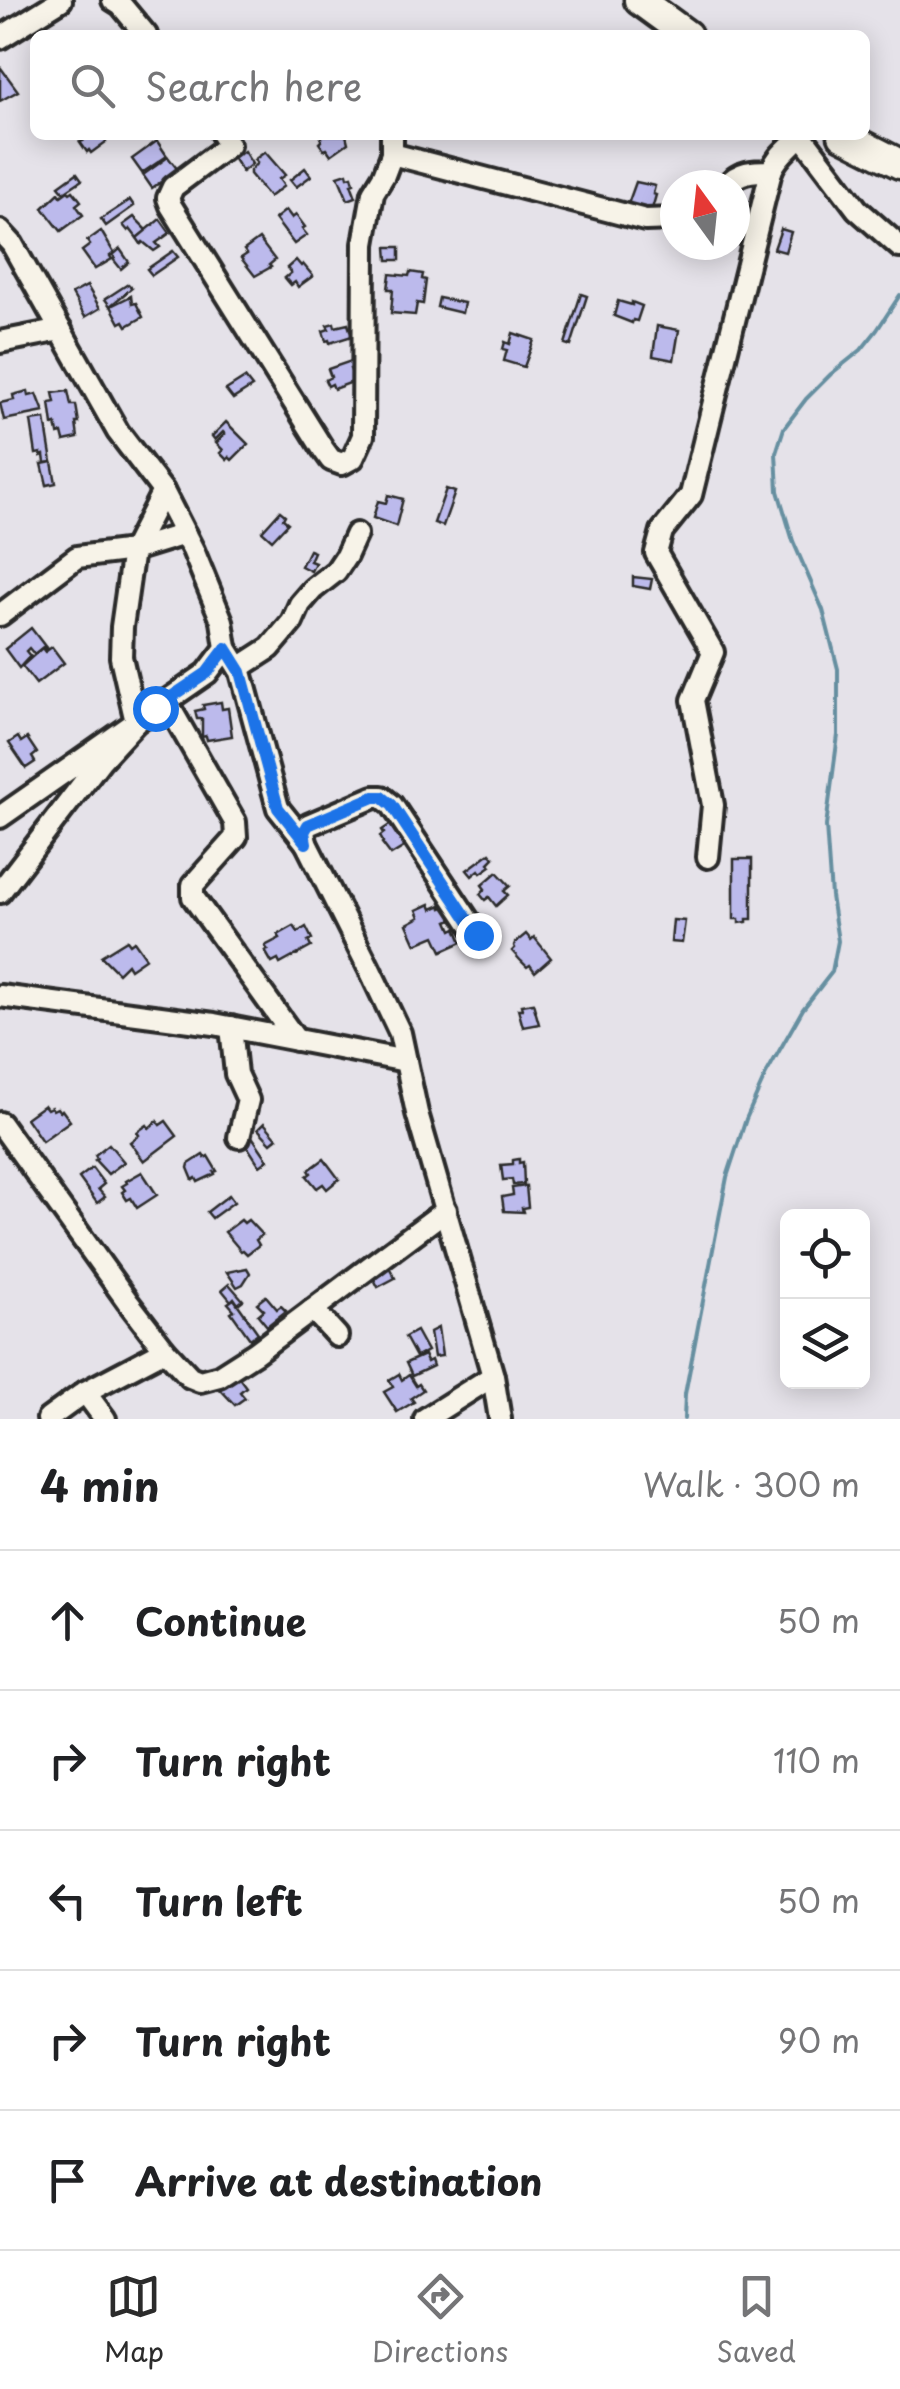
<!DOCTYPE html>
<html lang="en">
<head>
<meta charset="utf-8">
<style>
  :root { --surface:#fff; --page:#f2f2f2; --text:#202124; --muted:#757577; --line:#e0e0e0; --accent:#2b2b2b }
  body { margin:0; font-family:"Playpen Sans",sans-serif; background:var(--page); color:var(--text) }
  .controls { position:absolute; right:30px; bottom:30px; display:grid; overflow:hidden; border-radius:15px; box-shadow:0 5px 25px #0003 }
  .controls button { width:90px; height:90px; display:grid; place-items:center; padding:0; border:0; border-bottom:2px solid var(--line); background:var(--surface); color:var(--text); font:50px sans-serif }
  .compass { position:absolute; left:660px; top:170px; width:90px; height:90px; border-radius:50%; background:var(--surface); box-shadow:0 5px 25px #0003; rotate:345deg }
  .stop { position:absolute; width:30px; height:30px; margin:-22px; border:8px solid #1a73e8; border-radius:50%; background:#fff }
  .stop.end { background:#1a73e8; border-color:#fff; box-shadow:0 2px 10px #0008 }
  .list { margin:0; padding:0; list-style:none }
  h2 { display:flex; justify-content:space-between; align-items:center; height:130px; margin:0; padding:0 40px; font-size:42px }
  h2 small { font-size:32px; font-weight:400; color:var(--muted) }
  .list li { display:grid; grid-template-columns:65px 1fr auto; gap:30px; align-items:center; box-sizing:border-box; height:140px; padding:0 40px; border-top:2px solid var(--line) }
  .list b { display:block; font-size:38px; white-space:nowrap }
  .list em { font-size:32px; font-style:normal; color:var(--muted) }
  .icon { flex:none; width:55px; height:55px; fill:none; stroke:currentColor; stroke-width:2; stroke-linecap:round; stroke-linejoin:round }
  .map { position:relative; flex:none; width:900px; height:1419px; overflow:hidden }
  .search { position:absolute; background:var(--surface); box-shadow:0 5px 25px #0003; left:30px; right:30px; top:30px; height:110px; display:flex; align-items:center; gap:25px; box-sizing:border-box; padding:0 35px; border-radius:15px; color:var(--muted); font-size:38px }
  .sheet { height:830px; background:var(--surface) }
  nav { display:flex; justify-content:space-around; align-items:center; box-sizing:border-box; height:140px; border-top:2px solid var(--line); background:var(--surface); font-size:28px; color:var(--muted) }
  nav a { display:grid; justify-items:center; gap:5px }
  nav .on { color:var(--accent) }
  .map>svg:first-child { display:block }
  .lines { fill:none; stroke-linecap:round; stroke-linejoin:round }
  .stream { stroke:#668fa0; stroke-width:4 }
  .building { fill:#bcbaec; stroke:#2b2b2b; stroke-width:2.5 }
  .minor-casing { stroke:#2b2b2b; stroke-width:28 }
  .highway-casing { stroke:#2b2b2b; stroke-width:35 }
  .minor { stroke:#f7f3e8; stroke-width:20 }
  .highway { stroke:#f7f3e8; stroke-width:28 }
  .route { stroke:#1a73e8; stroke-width:12 }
</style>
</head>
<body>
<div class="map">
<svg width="900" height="1419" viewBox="0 0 900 1419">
  <rect width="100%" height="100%" fill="#e5e2e9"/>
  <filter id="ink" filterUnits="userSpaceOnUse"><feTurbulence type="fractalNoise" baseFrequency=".01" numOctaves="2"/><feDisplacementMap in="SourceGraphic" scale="20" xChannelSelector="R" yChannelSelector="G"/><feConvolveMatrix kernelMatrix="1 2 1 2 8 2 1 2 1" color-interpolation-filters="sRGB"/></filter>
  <g filter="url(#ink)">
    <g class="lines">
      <!-- stream -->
      <polyline class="stream" points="684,1419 685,1394 727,1177 746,1119 766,1074 803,1009 832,972 838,941 831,896 826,826 838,735 838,669 823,610 793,541 778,491 776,453 784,428 806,399 831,374 861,350 877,330 900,295"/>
    </g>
    <!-- building -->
    <g class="building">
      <polygon points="1,68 18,91 0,101 0,69"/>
      <polygon points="75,135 105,135 106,142 91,153 89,150 87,152 80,142 83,141 79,136 77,137"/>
      <polygon points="321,135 346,135 348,143 331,155 327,149 324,150 319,143 321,141"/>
      <polygon points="157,141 167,156 142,173 132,159"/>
      <polygon points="238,151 240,154 244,151 252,164 242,172 232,156"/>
      <polygon points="265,152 285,175 279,179 284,186 269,197 250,174 250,171 257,163 254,160"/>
      <polygon points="168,157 178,170 152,188 143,175"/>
      <polygon points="305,168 311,176 296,187 290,180"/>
      <polygon points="77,173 82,180 64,192 59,186"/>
      <polygon points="347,173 348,177 352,176 354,183 351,184 356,197 348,200 338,176"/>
      <polygon points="636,182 655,186 653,194 656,195 652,209 628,204"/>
      <polygon points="68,191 70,193 73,191 81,201 76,205 83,215 61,231 43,208 59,193 61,196"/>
      <polygon points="130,200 134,206 106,226 101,219"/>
      <polygon points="286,210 292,218 296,215 305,227 302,229 307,235 294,244 275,219"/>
      <polygon points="134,217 147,230 137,238 130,229 128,231 123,225"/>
      <polygon points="160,219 170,233 156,243 160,247 154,251 143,242 141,244 137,238"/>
      <polygon points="781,229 791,232 785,252 774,249"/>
      <polygon points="101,231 114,253 110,256 112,259 95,269 82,251 90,245 87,241"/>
      <polygon points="259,239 275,260 269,265 271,267 255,276 241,258 247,254 244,250"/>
      <polygon points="387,247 400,247 400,260 388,260"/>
      <polygon points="120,249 129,262 121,269 113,259 115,258 113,255"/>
      <polygon points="173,251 178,257 152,275 147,269"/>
      <polygon points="296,260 301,266 303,264 313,276 298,287 295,282 291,285 285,278 291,273 287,268"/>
      <polygon points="410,272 423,274 422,279 426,280 423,304 417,303 415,315 391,313 393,289 388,289 390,274 409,276"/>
      <polygon points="128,284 132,288 110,306 105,299"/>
      <polygon points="87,286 100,308 85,317 72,294"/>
      <polygon points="581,294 587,296 571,346 565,344"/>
      <polygon points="131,296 132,304 136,303 143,317 127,326 124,321 120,323 111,306"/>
      <polygon points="439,298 464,303 462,313 437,307"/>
      <polygon points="618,301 632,305 632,302 642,306 637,321 633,320 632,323 614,316"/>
      <polygon points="334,323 335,327 348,324 352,336 330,343 329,340 326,341 323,331 329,329 327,325"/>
      <polygon points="657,326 679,330 674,360 653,356"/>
      <polygon points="513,333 534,340 524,367 504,361 507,350 503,349 505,342 510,344"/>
      <polygon points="351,361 353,368 350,369 355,381 334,389 332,384 328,386 325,380 331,377 328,369"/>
      <polygon points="245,378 252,387 233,399 226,390"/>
      <polygon points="28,391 29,396 37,394 44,412 4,420 0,403 14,400 13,395"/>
      <polygon points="68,391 71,405 76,405 79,423 76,423 78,438 64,441 62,433 58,434 56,424 53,425 50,403 55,402 53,393"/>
      <polygon points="45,419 52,462 45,463 44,455 41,456 41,453 36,454 31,421"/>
      <polygon points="226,422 248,444 232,460 229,457 227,460 220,453 223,450 216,443 225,434 223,432 215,440 212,436"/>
      <polygon points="52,462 56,483 47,485 42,464"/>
      <polygon points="446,489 455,492 443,526 434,523"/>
      <polygon points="388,495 403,499 396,526 373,518 378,501 386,503"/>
      <polygon points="280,511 285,515 283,519 288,523 272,540 262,531"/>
      <polygon points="309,550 314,552 310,561 315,563 311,571 301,566"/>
      <polygon points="633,577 652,579 650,589 633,586"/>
      <polygon points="31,628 47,649 45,651 43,647 34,654 29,648 26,651 30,656 19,668 5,649"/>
      <polygon points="52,647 64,663 36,684 22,666 42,648 45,652"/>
      <polygon points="221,702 222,709 228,708 232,736 207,740 206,736 202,737 202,719 197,719 195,711 204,709 203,705"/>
      <polygon points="18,737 21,742 27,738 37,753 32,757 35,762 26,768 9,743"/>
      <polygon points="391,824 393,827 397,825 409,844 391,855 382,843 383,842 380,836 384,833 382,830"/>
      <polygon points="490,853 494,858 489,863 491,866 481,873 479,870 472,876 467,870"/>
      <polygon points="734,859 752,859 752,919 747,919 747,922 739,923 739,919 734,919"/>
      <polygon points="497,872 510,886 504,891 508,895 496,906 489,897 485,900 480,894 485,889 482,885"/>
      <polygon points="430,904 432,909 441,905 442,908 449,905 455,918 448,921 452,930 456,928 462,942 442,951 435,936 416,944 407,924 420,917 417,910"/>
      <polygon points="673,920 685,921 682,943 671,942"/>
      <polygon points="294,926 298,932 306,927 312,939 308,941 311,947 280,964 278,960 272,963 265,951 268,950 265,946 280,938 278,935"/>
      <polygon points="526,934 531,940 534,937 551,958 535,972 530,965 527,967 521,961 512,951 515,948 514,946 515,943"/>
      <polygon points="127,940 130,944 134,941 146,958 130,969 127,964 118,973 101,956"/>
      <polygon points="533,1003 539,1024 523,1027 518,1009 522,1009 521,1005"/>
      <polygon points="44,1105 47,1109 51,1107 53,1110 57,1108 60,1112 62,1110 70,1121 42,1141 26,1118"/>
      <polygon points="157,1121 160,1125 166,1121 177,1136 144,1161 130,1142 139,1135 137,1132 147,1125 149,1128"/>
      <polygon points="264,1123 277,1138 271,1143 258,1129"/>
      <polygon points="251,1135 268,1160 260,1166 243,1140"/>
      <polygon points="109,1144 124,1162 108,1174 95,1160 97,1159 95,1155"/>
      <polygon points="203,1155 205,1158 208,1156 217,1171 214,1172 215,1174 198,1182 196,1178 193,1180 188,1168 189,1164"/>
      <polygon points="324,1159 339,1179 327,1189 323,1184 317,1188 307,1176 311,1173 309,1170"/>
      <polygon points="519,1159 519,1163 523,1162 524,1184 513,1185 512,1179 503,1180 501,1165 513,1164 513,1160"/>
      <polygon points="92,1168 104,1184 98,1189 105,1197 97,1203 79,1178"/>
      <polygon points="142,1172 157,1195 137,1208 131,1198 127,1200 122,1192 125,1190 122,1186 127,1183 126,1181"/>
      <polygon points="526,1186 528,1207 522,1208 523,1212 504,1211 502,1197 513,1195 512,1188"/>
      <polygon points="229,1195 234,1202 212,1218 207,1212"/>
      <polygon points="241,1220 244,1223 248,1220 262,1235 256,1240 259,1245 247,1254 243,1250 241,1251 225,1232"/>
      <polygon points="387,1263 395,1278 378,1287 370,1271"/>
      <polygon points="247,1268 250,1273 243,1284 237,1287 227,1272"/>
      <polygon points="229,1284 243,1300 238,1304 234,1298 231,1301 222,1290"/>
      <polygon points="266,1296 277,1309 281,1306 286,1311 267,1326 258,1315 264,1310 257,1303"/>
      <polygon points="234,1299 258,1333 250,1339 231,1312 234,1310 228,1303"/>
      <polygon points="438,1328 442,1356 434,1357 430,1332"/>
      <polygon points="416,1331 427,1351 416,1357 405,1337"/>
      <polygon points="424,1355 427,1362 431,1360 433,1366 412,1376 406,1363"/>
      <polygon points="399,1374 402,1380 409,1375 416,1386 419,1384 423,1390 411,1398 414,1402 397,1412 384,1392 393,1387 389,1380"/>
      <polygon points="237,1375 246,1387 240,1392 245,1398 235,1405 219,1388"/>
    </g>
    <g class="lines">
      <defs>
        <g id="minor">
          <polyline points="113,0 121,5 146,35"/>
          <polyline points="0,38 61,0"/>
          <polyline points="222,135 229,145 173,187 168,198 171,206 323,449 331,460 342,464 353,458 363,436 364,244 373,193 384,175 392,154 392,135"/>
          <polyline points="801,135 857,209 900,247"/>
          <polyline points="392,154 645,220 675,219"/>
          <path d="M727,185C739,171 753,171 771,171C777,155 790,148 800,135"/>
          <polyline points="0,231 12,244 118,432 163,491 193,550 222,621 226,648 207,673 136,722 101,760 0,892"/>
          <polyline points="0,342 61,330"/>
          <polyline points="0,615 77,557 133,550 185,534"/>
          <polyline points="226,648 241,672 278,808 306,843"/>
          <polyline points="239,668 270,648 292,622 300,604 313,589 336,571 346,556 356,534"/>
          <polyline points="166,701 235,822 236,837 193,885 193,897 296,1040"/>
          <polyline points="0,817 136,722 121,657 122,627 133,550 163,491"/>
          <polyline points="708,857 713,805 693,700 713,652 656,553 662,531 691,495 771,171"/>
          <polyline points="478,935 392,805 382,797 374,797 308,825 304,832 306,843 369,968 400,1033 417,1113 493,1376 500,1419"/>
          <polyline points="0,996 214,1024 406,1061"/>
          <polyline points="231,1027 236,1074 248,1100 239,1137"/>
          <polyline points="0,1123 128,1302 165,1350 190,1377 200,1381 219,1376 255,1353 311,1311 318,1315 337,1336"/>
          <polyline points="311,1311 446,1210"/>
          <polyline points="85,1392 105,1419"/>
          <polyline points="48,1419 85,1392 165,1350"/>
          <polyline points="425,1419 493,1376"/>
        </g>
        <g id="highway">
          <polyline points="639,0 687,35"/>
          <polyline points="843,135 900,164"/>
        </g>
      </defs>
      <!-- minor casing -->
      <use href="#minor" class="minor-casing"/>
      <!-- highway casing -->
      <use href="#highway" class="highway-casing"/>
      <!-- minor -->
      <use href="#minor" class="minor"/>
      <!-- highway -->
      <use href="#highway" class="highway"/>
    </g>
  </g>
  <g class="lines" filter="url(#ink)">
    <!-- route -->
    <polyline class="route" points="155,708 207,673 226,648 241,672 278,808 306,843 304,832 308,825 374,797 382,797 392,805 478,935"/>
  </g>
</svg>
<div class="controls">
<button><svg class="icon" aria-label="locate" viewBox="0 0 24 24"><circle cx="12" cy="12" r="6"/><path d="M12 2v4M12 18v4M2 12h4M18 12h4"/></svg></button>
<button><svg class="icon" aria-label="layers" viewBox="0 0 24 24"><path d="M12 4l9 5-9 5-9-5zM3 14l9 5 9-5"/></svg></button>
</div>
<svg class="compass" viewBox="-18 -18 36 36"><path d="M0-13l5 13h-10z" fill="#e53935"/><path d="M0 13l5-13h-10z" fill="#757577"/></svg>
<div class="stop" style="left:155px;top:708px"></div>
<div class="stop end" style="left:478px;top:935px"></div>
<div class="search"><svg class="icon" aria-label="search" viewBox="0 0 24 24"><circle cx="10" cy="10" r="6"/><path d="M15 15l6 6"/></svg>Search here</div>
</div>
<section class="sheet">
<h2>4 min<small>Walk · 300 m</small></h2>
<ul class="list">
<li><svg class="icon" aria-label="ahead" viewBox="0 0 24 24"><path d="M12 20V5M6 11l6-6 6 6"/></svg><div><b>Continue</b></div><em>50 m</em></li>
<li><svg class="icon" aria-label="right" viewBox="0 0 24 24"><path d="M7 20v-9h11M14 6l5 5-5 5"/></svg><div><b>Turn right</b></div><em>110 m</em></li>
<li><svg class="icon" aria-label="left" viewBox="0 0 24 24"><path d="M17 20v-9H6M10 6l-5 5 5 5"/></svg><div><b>Turn left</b></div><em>50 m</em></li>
<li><svg class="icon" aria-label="right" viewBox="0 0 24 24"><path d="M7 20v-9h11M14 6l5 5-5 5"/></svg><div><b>Turn right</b></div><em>90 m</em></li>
<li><svg class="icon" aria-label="arrive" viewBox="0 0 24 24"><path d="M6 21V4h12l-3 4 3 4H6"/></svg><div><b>Arrive at destination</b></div></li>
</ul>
</section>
<nav>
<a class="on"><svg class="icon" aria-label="map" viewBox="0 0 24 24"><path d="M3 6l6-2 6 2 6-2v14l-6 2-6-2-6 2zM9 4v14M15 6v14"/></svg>Map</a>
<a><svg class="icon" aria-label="directions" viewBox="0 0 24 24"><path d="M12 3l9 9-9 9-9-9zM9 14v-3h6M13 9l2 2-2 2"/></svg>Directions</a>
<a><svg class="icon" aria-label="saved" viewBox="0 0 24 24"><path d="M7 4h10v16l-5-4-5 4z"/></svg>Saved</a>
</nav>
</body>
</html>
